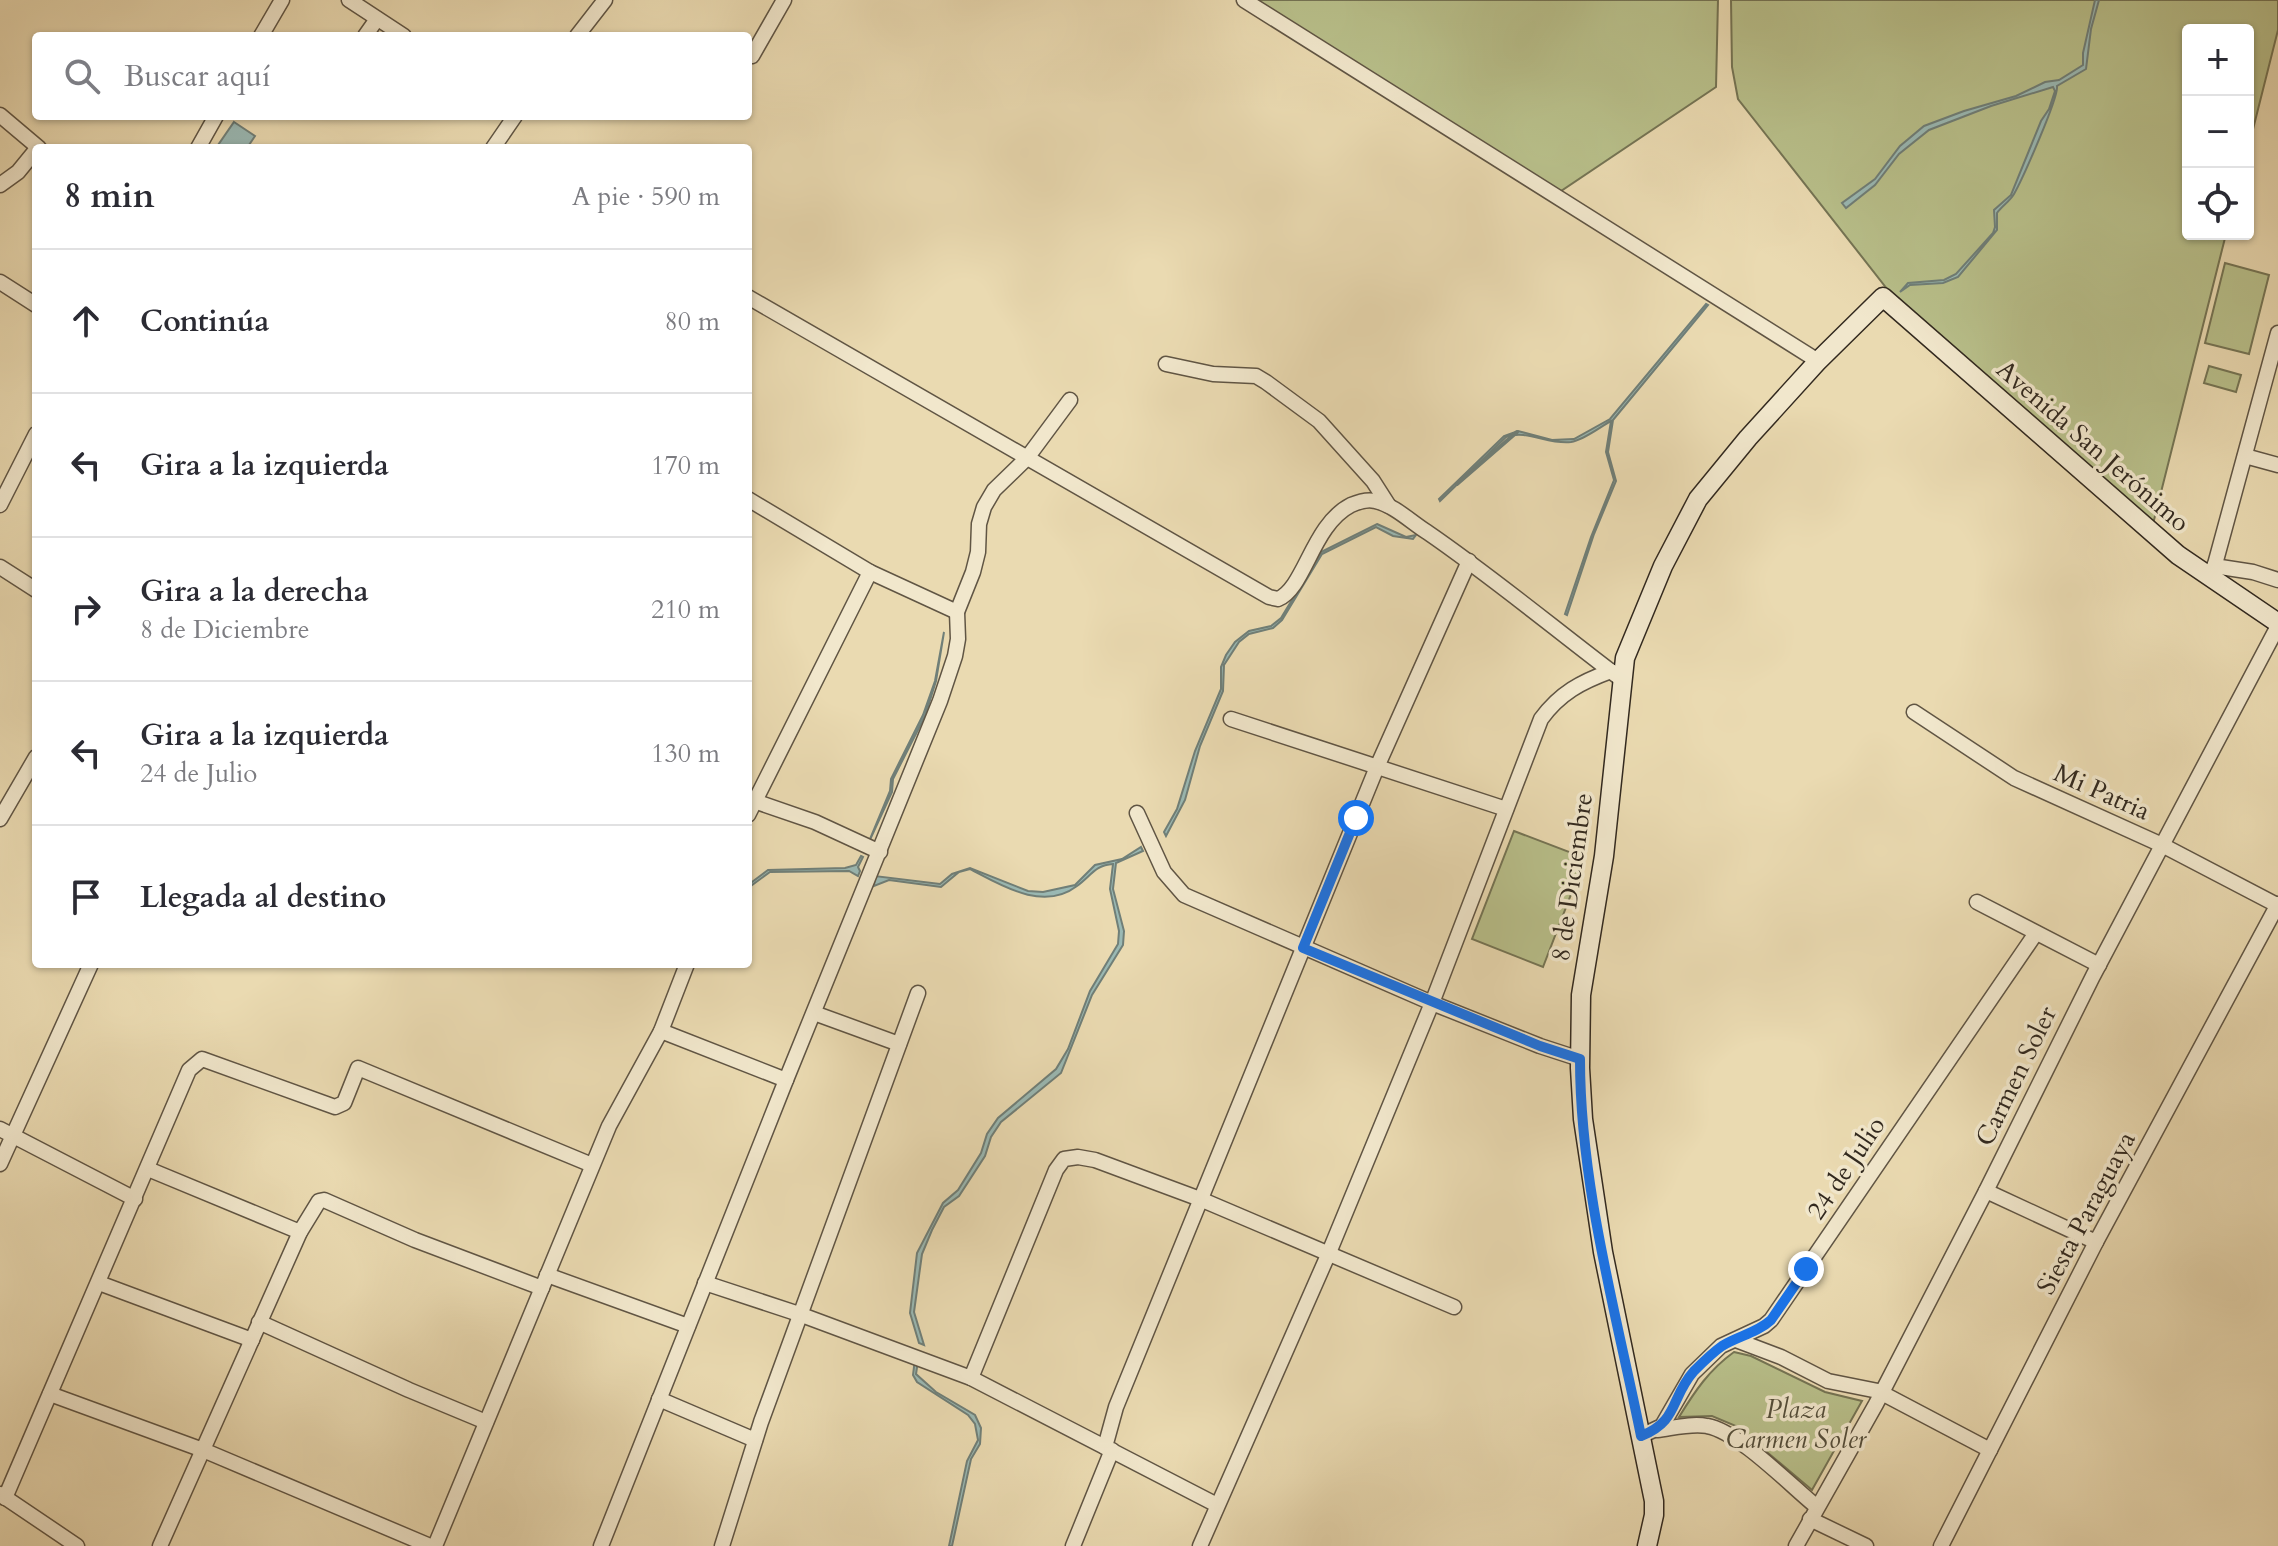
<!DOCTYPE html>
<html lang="es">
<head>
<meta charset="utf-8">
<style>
  :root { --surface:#fff; --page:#f7f7f7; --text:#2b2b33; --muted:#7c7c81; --line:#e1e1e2 }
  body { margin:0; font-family:Cardo,serif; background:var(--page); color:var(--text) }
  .controls { position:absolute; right:24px; top:24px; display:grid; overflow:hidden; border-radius:8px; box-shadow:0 2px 6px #0004 }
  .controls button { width:72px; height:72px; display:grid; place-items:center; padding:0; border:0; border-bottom:2px solid var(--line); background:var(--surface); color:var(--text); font:40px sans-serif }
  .stop { position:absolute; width:24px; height:24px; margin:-18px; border:6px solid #1a73e8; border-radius:50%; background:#fff }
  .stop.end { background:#1a73e8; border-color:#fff; box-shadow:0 2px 8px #0008 }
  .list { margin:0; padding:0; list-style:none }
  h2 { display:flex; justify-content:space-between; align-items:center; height:104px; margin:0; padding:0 32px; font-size:34px }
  h2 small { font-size:26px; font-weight:400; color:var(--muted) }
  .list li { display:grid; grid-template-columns:52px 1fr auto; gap:24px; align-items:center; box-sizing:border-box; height:144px; padding:0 32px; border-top:2px solid var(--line) }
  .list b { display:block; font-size:30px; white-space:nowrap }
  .list p { margin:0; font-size:26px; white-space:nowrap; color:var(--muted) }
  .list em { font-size:26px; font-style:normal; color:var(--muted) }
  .icon { flex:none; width:44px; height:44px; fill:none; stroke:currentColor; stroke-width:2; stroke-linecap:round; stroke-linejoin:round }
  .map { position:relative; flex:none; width:2278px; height:1546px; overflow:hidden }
  .search { position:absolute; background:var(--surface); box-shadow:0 2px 6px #0004; left:32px; top:32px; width:720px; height:88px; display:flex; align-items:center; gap:20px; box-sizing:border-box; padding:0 28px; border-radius:8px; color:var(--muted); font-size:30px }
  .panel { position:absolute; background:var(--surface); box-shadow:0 2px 6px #0004; left:32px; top:144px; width:720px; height:824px; border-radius:8px }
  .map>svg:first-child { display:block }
  .green { fill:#b8bf8a; stroke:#757454; stroke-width:2 }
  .water { fill:#9ab9b4; stroke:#707f78; stroke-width:2 }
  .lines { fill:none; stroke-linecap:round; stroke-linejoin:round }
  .stream { stroke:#707f78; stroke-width:4 }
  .street-casing { stroke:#605544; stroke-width:17 }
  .secondary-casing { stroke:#32291f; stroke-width:21 }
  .street { stroke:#f1e7cc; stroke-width:14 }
  .secondary { stroke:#f1e7cc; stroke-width:18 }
  .route { stroke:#1a73e8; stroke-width:10 }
  .labels { text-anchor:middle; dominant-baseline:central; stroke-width:7; stroke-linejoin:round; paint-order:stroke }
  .street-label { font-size:26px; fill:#32291f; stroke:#f1e7cc }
  .park-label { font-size:26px; font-style:italic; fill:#544e3a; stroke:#f1e7cc }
</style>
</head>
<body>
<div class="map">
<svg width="2278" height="1546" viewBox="0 0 2278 1546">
  <rect width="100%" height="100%" fill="#eadab1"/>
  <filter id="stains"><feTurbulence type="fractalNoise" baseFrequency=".0025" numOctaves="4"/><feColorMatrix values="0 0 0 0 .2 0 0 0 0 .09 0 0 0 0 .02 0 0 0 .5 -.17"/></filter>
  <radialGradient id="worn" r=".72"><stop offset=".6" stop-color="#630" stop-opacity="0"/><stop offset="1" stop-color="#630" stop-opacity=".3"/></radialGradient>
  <!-- green -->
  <g class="green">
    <polygon points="1252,0 1718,0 1716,87 1558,193"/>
    <polygon points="1731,0 2278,0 2278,30 2248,149 2248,30 2188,30 2188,234 2226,234 2153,524 1895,299 1738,99 1732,67"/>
    <polygon points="2225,263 2269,275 2249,354 2205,343"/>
    <polygon points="2209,366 2241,375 2236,392 2204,383"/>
    <polygon points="1514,831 1585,858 1543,967 1472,939"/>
    <path d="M1734,1352L1751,1356L1825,1392L1862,1401L1812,1490L1736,1426L1712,1416L1679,1417C1695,1391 1709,1370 1734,1352Z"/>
  </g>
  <!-- water -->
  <g class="water">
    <path d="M2095,0H2099L2091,29L2086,69L2057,86C2059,97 2022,180 2014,194C2010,201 2002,206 1997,213V230L1958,277L1943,283L1910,285L1900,292L1908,283L1944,280L1956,274L1993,233L1995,227L1994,210L2011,195L2041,121L2049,109L2055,91L2053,87L1991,106L1929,130L1899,154L1875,185L1846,208L1842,203L1875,179L1900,146L1924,126L1964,111L2016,96L2045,82L2059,80L2083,65V53Z"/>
    <polygon points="234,122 255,136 247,148 216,148"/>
    <path d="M1706,304L1708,305L1613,420L1608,452L1616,481L1594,534L1567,615L1565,614L1591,537L1614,480L1606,452L1611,421C1600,427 1584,440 1571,442C1548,445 1527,429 1506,437L1440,501L1439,499L1504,436L1518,431L1552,440L1574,439L1610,419Z"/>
    <polygon points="1377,524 1406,537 1416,535 1413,539 1393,536 1376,527 1322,554 1282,620 1273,628 1249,634 1239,642 1224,665 1223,691 1200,746 1185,800 1166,836 1164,832 1177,809 1195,751 1221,689 1221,667 1226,655 1235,642 1249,631 1271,626 1281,618 1321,552"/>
    <polygon points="944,632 936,681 925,716 893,779 892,792 868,844 890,791 891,779 923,715 935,681"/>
    <path d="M1141,847L1143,851L1116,863L1113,889L1124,931L1123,945L1092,995L1061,1073L1001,1122L991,1137L985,1156L959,1196L944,1207L932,1230L922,1254L914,1312L924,1345L919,1343L910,1313L917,1253L943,1203L958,1190L981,1153L987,1134L998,1118L1056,1069L1068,1049L1090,991L1118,944L1119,931L1110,889L1113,864C1095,865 1091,876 1077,886C1043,912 1001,885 970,869L959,872L941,887L889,880L874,886L875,876L940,884L952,874L970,868L1028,891L1043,892L1075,885L1095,865L1122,859Z"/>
    <polygon points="861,856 863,857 858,867 860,871 858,876 849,871 770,872 748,888 748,885 768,870 845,868 856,865"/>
    <polygon points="915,1359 918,1361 916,1374 936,1392 975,1415 981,1428 980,1444 971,1459 952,1546 949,1546 967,1461 978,1440 975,1424 968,1415 917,1382 913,1375"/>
  </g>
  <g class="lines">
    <!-- stream -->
    <polyline class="stream" points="1457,484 1517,432"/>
    <defs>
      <g id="street">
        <polyline points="349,0 404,36"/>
        <polyline points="1244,0 1818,361"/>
        <polyline points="261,36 282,0"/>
        <polyline points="365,36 377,19"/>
        <polyline points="577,36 605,0"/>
        <polyline points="752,56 784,0"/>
        <polyline points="0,115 39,148"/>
        <polyline points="198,148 216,116"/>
        <polyline points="493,148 515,116"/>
        <polyline points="0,185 18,172 36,150"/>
        <polyline points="0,282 36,305"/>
        <path d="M748,297L1269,597L1278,599C1305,588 1312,525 1351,505C1358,502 1367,499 1375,501C1394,505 1411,522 1427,532C1494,578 1556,630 1621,679"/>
        <polyline points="1166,364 1213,374 1256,376 1266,382 1319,421 1373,481 1389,506"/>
        <polyline points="2245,456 2278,465"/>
        <polyline points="748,499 870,572 957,612"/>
        <polyline points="0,505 36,434"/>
        <polyline points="2214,566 2253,572 2278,580"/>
        <polyline points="0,567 36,590"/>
        <polyline points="2211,579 2278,333"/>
        <polyline points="1914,712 2014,778 2162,845 2277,905"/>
        <polyline points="1231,719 1506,809"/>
        <polyline points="754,801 815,822 880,852"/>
        <polyline points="1137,813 1164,872 1184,895 1432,1003 1540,1046 1580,1059"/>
        <polyline points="748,815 870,572"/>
        <polyline points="0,819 36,757"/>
        <polyline points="1977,902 2099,965"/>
        <polyline points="814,1013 899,1044"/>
        <polyline points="661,1031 786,1080"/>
        <polyline points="0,1129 135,1199"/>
        <polyline points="0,1164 91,964"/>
        <polyline points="148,1169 300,1232"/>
        <polyline points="1986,1191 2096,1242"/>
        <polyline points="547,1275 688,1326"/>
        <polyline points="99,1283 252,1340"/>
        <polyline points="705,1283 799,1314 971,1378 1217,1505"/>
        <polyline points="259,1322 409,1390 486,1422"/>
        <polyline points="1736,1340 1781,1357 1828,1381 1878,1391 1990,1450"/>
        <polyline points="971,1378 1056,1170 1064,1159 1078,1157 1095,1160 1200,1199 1454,1307"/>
        <polyline points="50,1394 203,1450 430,1546"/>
        <polyline points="659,1399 755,1440"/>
        <path d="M1657,1430C1673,1428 1692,1423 1707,1426C1738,1431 1791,1486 1817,1507"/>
        <polyline points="1641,1436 1662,1426 1692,1374 1721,1346 1764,1326 1771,1320 2036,933"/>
        <polyline points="1105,1447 1116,1407 1377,767 1469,561"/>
        <polyline points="0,1494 77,1546"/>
        <polyline points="5,1498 189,1070 202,1059 335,1107 344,1103 358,1068 592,1165"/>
        <polyline points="1810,1519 1866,1546"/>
        <polyline points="160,1546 300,1232 319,1201 324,1200 415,1240 542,1288"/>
        <polyline points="435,1546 609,1126 661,1031 687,964"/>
        <polyline points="601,1546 786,1080 940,701 955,656 958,639 957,612 973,572 978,552 979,524 984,507 994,490 1027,458 1070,400"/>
        <polyline points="722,1546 761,1422 918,993"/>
        <polyline points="1073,1546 1112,1450"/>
        <path d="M1200,1546L1328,1255L1432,1003L1541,719C1560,693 1581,682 1611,671"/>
        <polyline points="1796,1546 1876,1404 1986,1191 2093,976 2278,626"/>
        <polyline points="1941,1546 2096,1242 2278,904"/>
      </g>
      <polyline id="secondary" points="1647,1546 1654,1515 1654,1501 1603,1252 1583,1119 1580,1068 1581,995 1604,856 1625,658 1663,566 1698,499 1748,438 1818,361 1883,297 2178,555 2278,623"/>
    </defs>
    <!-- street casing -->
    <use href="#street" class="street-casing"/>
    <!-- secondary casing -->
    <use href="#secondary" class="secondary-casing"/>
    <!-- street -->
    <use href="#street" class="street"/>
    <!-- secondary -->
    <use href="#secondary" class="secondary"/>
  </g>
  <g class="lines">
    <!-- route -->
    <path class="route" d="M1356,818L1303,948L1540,1046L1580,1059C1580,1186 1616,1312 1641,1436C1679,1421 1670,1398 1694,1371C1702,1363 1712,1353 1722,1346C1738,1336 1757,1333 1771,1320L1806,1269"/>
  </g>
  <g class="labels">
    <!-- street labels -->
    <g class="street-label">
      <text transform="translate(2093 446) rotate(41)">Avenida San Jerónimo</text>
      <text transform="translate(2102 792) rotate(24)">Mi Patria</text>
      <text transform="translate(1572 877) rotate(-82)">8 de Diciembre</text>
      <text transform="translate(2016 1076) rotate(-64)">Carmen Soler</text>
      <text transform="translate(1846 1168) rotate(-56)">24 de Julio</text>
      <text transform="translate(2086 1213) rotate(-62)">Siesta Paraguaya</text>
    </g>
    <!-- park labels -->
    <g class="park-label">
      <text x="1796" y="1409">Plaza<tspan x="1796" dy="30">Carmen Soler</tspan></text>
    </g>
  </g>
  <rect width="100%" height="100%" filter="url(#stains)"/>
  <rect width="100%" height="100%" fill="url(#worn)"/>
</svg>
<div class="controls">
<button>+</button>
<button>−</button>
<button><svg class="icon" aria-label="locate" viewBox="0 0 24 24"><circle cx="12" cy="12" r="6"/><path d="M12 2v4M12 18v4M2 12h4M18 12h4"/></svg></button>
</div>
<div class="stop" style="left:1356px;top:818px"></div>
<div class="stop end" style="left:1806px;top:1269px"></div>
<div class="search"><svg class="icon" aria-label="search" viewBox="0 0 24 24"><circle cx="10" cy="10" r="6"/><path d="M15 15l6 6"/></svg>Buscar aquí</div>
<section class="panel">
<h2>8 min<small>A pie · 590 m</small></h2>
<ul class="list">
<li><svg class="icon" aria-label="ahead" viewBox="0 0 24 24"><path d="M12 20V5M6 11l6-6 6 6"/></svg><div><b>Continúa</b></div><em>80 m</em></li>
<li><svg class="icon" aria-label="left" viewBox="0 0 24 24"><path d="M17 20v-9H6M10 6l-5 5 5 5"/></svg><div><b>Gira a la izquierda</b></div><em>170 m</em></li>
<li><svg class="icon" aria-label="right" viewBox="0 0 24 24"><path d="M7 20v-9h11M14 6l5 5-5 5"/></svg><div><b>Gira a la derecha</b><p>8 de Diciembre</p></div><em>210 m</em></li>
<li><svg class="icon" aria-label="left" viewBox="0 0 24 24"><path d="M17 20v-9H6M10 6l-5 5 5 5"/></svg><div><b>Gira a la izquierda</b><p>24 de Julio</p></div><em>130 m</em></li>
<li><svg class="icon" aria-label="arrive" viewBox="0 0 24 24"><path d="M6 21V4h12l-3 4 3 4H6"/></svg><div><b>Llegada al destino</b></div></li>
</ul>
</section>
</div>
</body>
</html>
